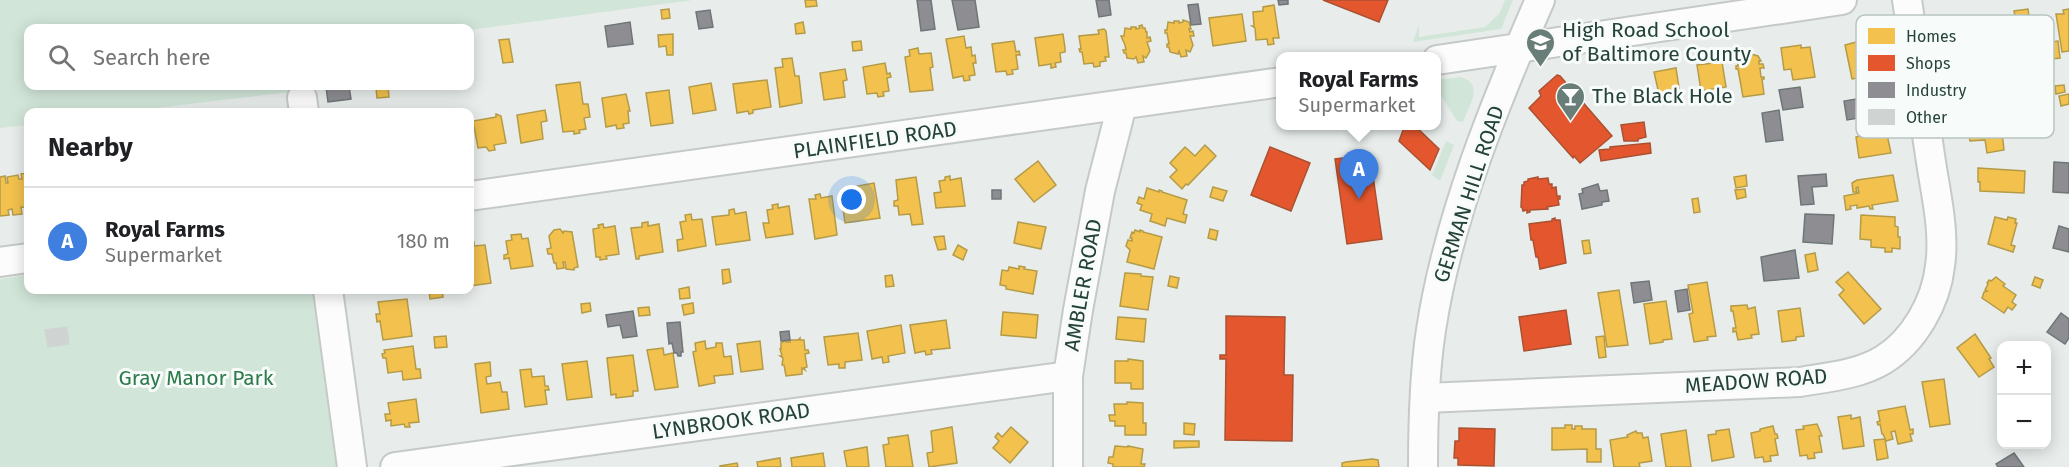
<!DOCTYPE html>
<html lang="en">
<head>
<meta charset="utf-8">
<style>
  :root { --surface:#fff; --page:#f2f2f2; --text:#202124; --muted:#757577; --line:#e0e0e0; --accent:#697e78 }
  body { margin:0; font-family:"Fira Sans",sans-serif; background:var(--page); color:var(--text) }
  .controls { position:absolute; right:18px; bottom:18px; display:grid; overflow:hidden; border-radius:12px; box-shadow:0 3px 15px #0003 }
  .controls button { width:54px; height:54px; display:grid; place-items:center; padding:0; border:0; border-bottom:2px solid var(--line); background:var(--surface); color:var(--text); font:30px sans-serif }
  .you { position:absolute; left:852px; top:200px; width:21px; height:21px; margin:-15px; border:4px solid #fff; border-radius:50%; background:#1a73e8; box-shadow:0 0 0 9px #1a73e833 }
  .badge { display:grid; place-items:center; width:39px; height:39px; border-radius:50%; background:var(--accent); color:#fff; font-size:20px; font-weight:700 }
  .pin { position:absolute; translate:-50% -50px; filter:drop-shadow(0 2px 3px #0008) }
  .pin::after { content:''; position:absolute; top:32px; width:21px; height:18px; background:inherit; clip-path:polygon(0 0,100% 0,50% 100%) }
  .popup { position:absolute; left:1276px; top:52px; width:165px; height:78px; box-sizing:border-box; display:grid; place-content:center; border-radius:12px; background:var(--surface); filter:drop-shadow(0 2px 4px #0005); font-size:20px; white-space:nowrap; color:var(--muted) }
  .popup b { font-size:22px; color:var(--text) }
  .popup::after { content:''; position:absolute; left:50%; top:100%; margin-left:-12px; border:12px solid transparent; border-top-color:var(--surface) }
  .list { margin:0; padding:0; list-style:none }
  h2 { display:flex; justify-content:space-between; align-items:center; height:78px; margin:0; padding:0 24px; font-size:26px }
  h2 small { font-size:20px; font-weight:400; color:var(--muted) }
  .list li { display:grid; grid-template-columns:39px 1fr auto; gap:18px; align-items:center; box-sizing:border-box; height:108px; padding:0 24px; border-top:2px solid var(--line) }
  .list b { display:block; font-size:22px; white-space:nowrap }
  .list p { margin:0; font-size:20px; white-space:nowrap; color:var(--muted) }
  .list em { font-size:20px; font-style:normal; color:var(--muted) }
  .icon { flex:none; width:33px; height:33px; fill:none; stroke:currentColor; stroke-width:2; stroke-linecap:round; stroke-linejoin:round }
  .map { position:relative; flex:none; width:2069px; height:467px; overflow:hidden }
  .search { position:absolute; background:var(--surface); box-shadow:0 3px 15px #0003; left:24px; top:24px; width:450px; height:66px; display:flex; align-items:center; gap:15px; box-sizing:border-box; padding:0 21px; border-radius:12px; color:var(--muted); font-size:22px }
  .panel { position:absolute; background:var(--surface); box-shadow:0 3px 15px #0003; left:24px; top:108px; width:450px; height:186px; border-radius:12px }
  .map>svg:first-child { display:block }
  .green { fill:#d1e6d8 }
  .homes { fill:#f2c14e; stroke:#b49b48; stroke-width:1.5 }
  .shops { fill:#e4572e; stroke:#aa5132; stroke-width:1.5 }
  .industry { fill:#8d8d92; stroke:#6e7678; stroke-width:1.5 }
  .building { fill:#cfd4d2; stroke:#d1d6d4; stroke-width:1.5 }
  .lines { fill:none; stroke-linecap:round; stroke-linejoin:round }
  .minor-casing { stroke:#c5cac8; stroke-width:32 }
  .minor { stroke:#fcfcfc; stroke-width:28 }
  .labels { text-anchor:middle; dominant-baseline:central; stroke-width:6; stroke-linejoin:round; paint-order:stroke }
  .poi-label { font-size:21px; fill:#24423a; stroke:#f7fbf9; text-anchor:start }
  .street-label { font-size:21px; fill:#24423a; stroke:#f7fbf9 }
  .park-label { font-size:21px; fill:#2d7a4b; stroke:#f7fbf9 }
  .key { fill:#f7fbf9; stroke:#b8c4c0; stroke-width:1.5 }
  .key-label { font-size:16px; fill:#24423a }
</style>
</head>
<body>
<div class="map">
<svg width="2069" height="467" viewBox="0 0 2069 467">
  <rect width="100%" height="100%" fill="#e8edeb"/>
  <!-- green -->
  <g class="green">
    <polygon points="0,0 693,0 470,30 470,28 28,28 28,86 313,86 314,89 124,112 28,112 28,125 0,128"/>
    <polygon points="1505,0 1513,0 1501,29 1413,42 1419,24 1419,37 1485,27 1499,14"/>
    <path d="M1461,77C1485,84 1469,106 1463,122L1457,121L1442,97L1437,98V80Z"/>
    <polygon points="1446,141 1454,145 1440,181 1432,175"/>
    <polygon points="28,275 28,290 313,290 325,386 337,467 0,467 0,279"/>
  </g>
  <!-- homes -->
  <g class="homes">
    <polygon points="805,0 816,0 817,6 806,7"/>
    <polygon points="1274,5 1279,38 1273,38 1274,44 1268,45 1267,39 1256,40 1255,28 1252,26 1254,26 1253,12 1263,11 1263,7"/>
    <polygon points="669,9 670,18 662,19 661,10"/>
    <polygon points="2028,9 2034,55 2014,58 2009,31 2005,31 2004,27 2008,26 2007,18 2015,16 2014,11"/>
    <polygon points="2069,9 2069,51 2062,52 2056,14 2064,14 2063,10"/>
    <polygon points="1242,14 1246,41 1213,46 1209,18"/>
    <polygon points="1183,20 1189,22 1191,29 1189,29 1190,32 1193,31 1194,36 1190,36 1193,45 1190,52 1186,50 1187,56 1181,57 1179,51 1178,54 1170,52 1169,47 1167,47 1167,44 1169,44 1167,33 1165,33 1165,30 1167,30 1168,22 1174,23 1174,21 1179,21 1179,23 1183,22"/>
    <polygon points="1966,21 1967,26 1977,25 1980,48 1961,51 1961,53 1953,52 1950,28 1960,27 1959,22"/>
    <polygon points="803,22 805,33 796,34 795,24"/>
    <polygon points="1142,25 1143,28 1145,28 1146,32 1147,32 1147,38 1150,37 1151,41 1147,42 1150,51 1146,58 1143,56 1144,62 1138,63 1136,57 1134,59 1127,58 1126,53 1124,53 1123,50 1126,50 1125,45 1121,36 1124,36 1125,28 1131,29 1131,27 1136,27 1136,29 1140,28 1139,26"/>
    <polygon points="1104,29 1106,31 1109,57 1105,57 1106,61 1100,62 1100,66 1094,67 1093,63 1084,64 1082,52 1080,52 1079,49 1081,49 1079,36 1099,34 1098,30"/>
    <polygon points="673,34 673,55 667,55 666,46 659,47 658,35"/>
    <polygon points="1063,34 1065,48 1065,52 1060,53 1061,62 1055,63 1056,67 1051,68 1051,64 1039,66 1035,38"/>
    <polygon points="964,36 966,48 971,47 972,56 975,55 976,63 973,63 975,75 969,76 970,80 964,81 963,76 953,78 946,39"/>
    <polygon points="509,39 513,62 503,63 499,40"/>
    <polygon points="1867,39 1868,47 1871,47 1872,51 1869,52 1871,76 1852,79 1845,45"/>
    <polygon points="861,41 862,50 853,51 852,42"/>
    <polygon points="1014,41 1016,52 1019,51 1020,55 1016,55 1018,69 1012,70 1013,74 1007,75 1006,71 996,72 992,44"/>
    <polygon points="2058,41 2060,58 2053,59 2051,42"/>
    <polygon points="1801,45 1801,48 1810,47 1815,77 1793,80 1791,69 1784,70 1781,48"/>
    <polygon points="918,48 919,54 931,53 933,67 930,68 933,90 910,92 905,57 910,56 909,50"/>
    <polygon points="1751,54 1758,56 1761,61 1759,61 1759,64 1763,64 1764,68 1760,68 1761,77 1764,77 1764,79 1762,79 1764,94 1743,97 1738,69 1736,69 1736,66 1738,66 1737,61 1741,61 1740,59 1746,60 1746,58 1751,57"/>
    <polygon points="792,58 795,76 799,76 802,103 780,107 775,68 783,67 782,59"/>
    <polygon points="1722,62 1726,87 1701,91 1697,65"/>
    <polygon points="885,63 887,74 890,73 891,77 887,78 889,91 883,92 884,96 878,97 877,93 867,94 863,67"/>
    <polygon points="1676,68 1680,94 1666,97 1667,102 1661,103 1654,72"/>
    <polygon points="845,69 847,80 843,81 845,97 824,100 820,73"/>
    <polygon points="767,80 771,107 753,110 753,113 749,114 748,111 737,113 733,84"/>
    <polygon points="580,82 583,104 588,104 590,117 584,118 586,129 579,130 580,133 574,134 574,131 563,132 556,85"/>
    <polygon points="711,83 716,110 693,114 689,87"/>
    <polygon points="2064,85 2065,92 2056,94 2055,86"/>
    <polygon points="388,87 389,97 377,98 376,88"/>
    <polygon points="1965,88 1968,105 1951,107 1948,91"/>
    <polygon points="1986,88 1987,100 1977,102 1976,90"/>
    <polygon points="669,90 673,123 651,126 646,93"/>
    <polygon points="626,94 630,111 628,111 629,123 623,124 624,128 617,129 616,125 606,127 602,98"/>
    <polygon points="2069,94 2069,104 2061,106 2059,96"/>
    <polygon points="1987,107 1988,117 2000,115 2004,150 1987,153 1985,140 1970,141 1966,121 1973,120 1971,109"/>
    <polygon points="545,110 547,121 541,122 543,139 521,143 517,115"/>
    <polygon points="496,114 501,116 506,143 494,145 495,150 489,151 486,147 478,148 473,121 496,117"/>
    <polygon points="1885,125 1891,153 1859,158 1856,137 1860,136 1859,129"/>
    <polygon points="1205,145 1216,156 1188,185 1186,184 1182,189 1170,177 1177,170 1170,163 1185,147 1195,156"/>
    <polygon points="1038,161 1056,185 1034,202 1015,179"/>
    <polygon points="1978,168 2025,171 2024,193 1980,191 1980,182 1978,182"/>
    <polygon points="28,173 28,208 21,207 22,214 13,215 12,209 8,210 9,215 0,216 0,177 5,176 6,183 8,183 7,177 18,175 19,179 22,179 21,174"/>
    <polygon points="1746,175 1747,186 1736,188 1734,177"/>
    <polygon points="1893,175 1898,201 1872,205 1873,209 1870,209 1869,206 1857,208 1857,205 1850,206 1851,209 1846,210 1844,196 1859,193 1858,187 1856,188 1857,192 1853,192 1852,183 1857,180"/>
    <polygon points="950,176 950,180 961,178 965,206 936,208 934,193 941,192 939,181 945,180 945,177"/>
    <polygon points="916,177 923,224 912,225 910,214 899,215 898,206 894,206 894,201 898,200 896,180"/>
    <polygon points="874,183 880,218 845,223 841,195 858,192 857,186"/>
    <polygon points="1213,187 1227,191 1223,201 1210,197"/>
    <polygon points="1147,188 1159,192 1159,190 1162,191 1162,192 1187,200 1183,214 1187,215 1185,223 1167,218 1165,226 1150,221 1152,214 1140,210 1142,205 1137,203 1139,197 1144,199"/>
    <polygon points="1745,189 1746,197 1737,199 1735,190"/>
    <polygon points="820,194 821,198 832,196 837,235 815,239 809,199 816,199 815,195"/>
    <polygon points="1698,198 1700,212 1694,213 1692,199"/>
    <polygon points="778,204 778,208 789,206 793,234 766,238 763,223 769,223 767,210 773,209 772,205"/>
    <polygon points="734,209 735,214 746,212 750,240 716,245 712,217 729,215 729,210"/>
    <polygon points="691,214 692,220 702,219 706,246 678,251 677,240 683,239 680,222 686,221 685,215"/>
    <polygon points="1861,215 1895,217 1895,226 1898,227 1898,237 1900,237 1900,249 1892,248 1892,252 1885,252 1885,248 1871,247 1871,240 1860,239"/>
    <polygon points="1995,217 2007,220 2008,217 2016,219 2015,223 2017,223 2011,245 2015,246 2013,252 1988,244"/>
    <polygon points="648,222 648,226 659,224 663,252 639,256 639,259 636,259 631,228 642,227 642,223"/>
    <polygon points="1018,222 1046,227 1041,249 1014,243"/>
    <polygon points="603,224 604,228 615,226 619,254 606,256 607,259 600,260 600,257 596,257 593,229 599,228 598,225"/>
    <polygon points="560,229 563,233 564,231 572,232 578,267 574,268 574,270 566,269 565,262 563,262 564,268 557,269 556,263 554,263 552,254 548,254 547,249 551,248 549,236 554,230"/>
    <polygon points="1210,229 1218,231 1216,240 1208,238"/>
    <polygon points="1135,230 1140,232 1140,230 1143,231 1143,232 1162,237 1154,269 1127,262 1130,250 1126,246 1128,240 1132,241 1132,238 1130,238 1132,232 1134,233"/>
    <polygon points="521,234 522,239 528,238 533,266 511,269 509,258 504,259 504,255 508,254 506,241 512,240 511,235"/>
    <polygon points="944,236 946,249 938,250 934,237"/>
    <polygon points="1589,240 1591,253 1584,254 1582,241"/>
    <polygon points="470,242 474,242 474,246 485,245 491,283 470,286"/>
    <polygon points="958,245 967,250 963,260 953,255"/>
    <polygon points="1815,253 1818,270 1808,272 1805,255"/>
    <polygon points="1019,266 1025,267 1024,269 1037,271 1033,294 1006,289 1006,286 1000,285 1002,270 1008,271 1009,267 1019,269"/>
    <polygon points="729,269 731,282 723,284 722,270"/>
    <polygon points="1848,272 1881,309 1864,324 1839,295 1844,290 1836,282"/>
    <polygon points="1125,273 1141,274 1141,276 1153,277 1148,310 1120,306"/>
    <polygon points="892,275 894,286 886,287 885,276"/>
    <polygon points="1170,276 1179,278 1177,288 1168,286"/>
    <polygon points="1996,277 2005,284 2003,286 2016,295 2012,302 2016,305 2012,310 2008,307 2004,313 1982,298 1984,292 1987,291 1985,290 1988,284 1987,283 1989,280 1991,281"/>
    <polygon points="2035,277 2043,280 2040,288 2032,285"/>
    <polygon points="1707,282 1716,336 1707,337 1708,340 1694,342 1689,314 1693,313 1688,285"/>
    <polygon points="689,287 690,298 680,299 679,289"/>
    <polygon points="429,290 442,290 443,297 430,299"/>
    <polygon points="1619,290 1628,345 1607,347 1598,293"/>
    <polygon points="407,299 412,336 383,340 380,321 377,322 376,314 380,314 378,302"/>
    <polygon points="1666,301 1672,339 1663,340 1663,342 1650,344 1644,304"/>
    <polygon points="590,303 591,311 582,313 581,304"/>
    <polygon points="693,303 694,313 684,315 682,305"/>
    <polygon points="1747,305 1748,309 1755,307 1759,334 1751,335 1752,338 1738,340 1736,331 1733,332 1733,328 1736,328 1733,311 1731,311 1731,306"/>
    <polygon points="649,307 650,315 639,316 638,308"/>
    <polygon points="1800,308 1804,336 1796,337 1796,340 1782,342 1778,311"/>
    <polygon points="1003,312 1038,315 1036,338 1001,335"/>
    <polygon points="1118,317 1146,319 1144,342 1116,339"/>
    <polygon points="946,320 950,348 931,350 932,354 926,355 925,351 915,353 910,325"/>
    <polygon points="901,325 905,353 888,356 889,362 883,363 882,357 872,359 867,331"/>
    <polygon points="858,333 862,360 845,362 845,368 839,368 839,364 828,365 824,337"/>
    <polygon points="1975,334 1991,358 1989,359 1994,367 1979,377 1957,348"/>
    <polygon points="446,336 447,347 435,348 434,337"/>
    <polygon points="1604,336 1606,357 1599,358 1596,337"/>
    <polygon points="800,338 800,340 804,340 805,350 808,350 809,353 805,354 807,367 804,368 805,370 802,368 802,374 786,376 784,365 782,365 783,358 780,356 782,356 780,349 781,349 781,343 786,340 786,342 790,342 790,340 798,340"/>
    <polygon points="705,341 706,349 716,347 716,343 722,343 724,357 731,356 733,374 714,376 715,383 699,386 693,352 696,351 695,343"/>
    <polygon points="760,341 763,369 741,372 737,344"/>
    <polygon points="413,346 416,369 420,369 421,378 403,380 402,371 388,373 386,358 383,358 382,354 385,353 384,350"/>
    <polygon points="663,348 664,355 673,353 678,387 655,390 647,350"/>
    <polygon points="633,355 638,391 633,391 633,396 616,398 616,394 611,395 607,358"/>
    <polygon points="1128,359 1143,361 1143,389 1131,389 1131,383 1115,383 1115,361 1128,361"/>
    <polygon points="587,361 592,397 567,400 562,364"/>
    <polygon points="490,362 491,376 486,377 487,384 500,382 502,392 507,392 509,409 481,413 475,364"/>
    <polygon points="531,369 532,377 544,376 545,386 548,386 549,390 545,390 547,404 525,407 520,370"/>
    <polygon points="1944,379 1950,424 1930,427 1922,382"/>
    <polygon points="416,399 419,422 409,423 410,427 405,427 404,424 391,426 391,420 386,421 385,414 390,414 388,403"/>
    <polygon points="1127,402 1143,403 1143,423 1146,423 1146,435 1125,435 1125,426 1115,426 1115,421 1110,421 1109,415 1115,415 1114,404 1127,404"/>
    <polygon points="1905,406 1910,430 1913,429 1913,434 1910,434 1912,441 1898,444 1895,431 1891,432 1893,439 1886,441 1883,434 1882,434 1880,424 1878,425 1877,422 1880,421 1878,411"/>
    <polygon points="1851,415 1851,419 1860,417 1864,446 1843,449 1838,417"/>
    <polygon points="1184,423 1195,424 1194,435 1184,434"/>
    <polygon points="1817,424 1822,436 1819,436 1822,452 1814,453 1815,458 1808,459 1807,455 1800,456 1796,430 1804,429 1803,426"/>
    <polygon points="1565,425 1572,425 1572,429 1575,429 1575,426 1582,426 1582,429 1596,429 1596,449 1601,449 1601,462 1587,462 1587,449 1552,450 1552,428 1565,428"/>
    <polygon points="1773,426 1775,434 1777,434 1778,438 1775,439 1778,455 1770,456 1771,461 1764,462 1763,457 1755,458 1751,433 1760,431 1760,429"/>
    <polygon points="952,427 957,463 929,467 927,453 933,452 931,431"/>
    <polygon points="1011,427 1028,442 1010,463 993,448 999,441 995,437 998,433 1002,437"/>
    <polygon points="1729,429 1734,457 1712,461 1708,435 1716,434 1716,431"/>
    <polygon points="1686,430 1691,467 1666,467 1661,434"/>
    <polygon points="1636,431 1637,433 1642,433 1643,438 1648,437 1652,461 1639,463 1640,467 1614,467 1610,440 1628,437 1627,435"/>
    <polygon points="908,435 913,467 886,467 883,445 889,444 888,438"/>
    <polygon points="1885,439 1888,458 1877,460 1874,440"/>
    <polygon points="1174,441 1199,441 1199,447 1174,448"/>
    <polygon points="1115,446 1128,447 1128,446 1143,449 1141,464 1145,464 1144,467 1113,467 1113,464 1108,463 1109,457 1113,457"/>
    <polygon points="867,447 869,467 847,467 844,451"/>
    <polygon points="823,453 825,467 792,467 791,458"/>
    <polygon points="780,458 781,467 758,467 757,462"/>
    <polygon points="1372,459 1378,460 1379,467 1342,467 1342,463 1346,462"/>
    <polygon points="737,463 738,467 720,467 720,466"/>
  </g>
  <!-- shops -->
  <g class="shops">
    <polygon points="1323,0 1388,0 1379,22"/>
    <polygon points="1557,75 1560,76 1612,136 1580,163 1574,156 1573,158 1529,108 1541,96 1539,91"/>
    <polygon points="1644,122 1646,137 1638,139 1638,141 1624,141 1621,125"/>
    <polygon points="1405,125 1414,125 1439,149 1430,170 1399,141"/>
    <polygon points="1650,143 1651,153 1601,161 1599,150 1610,149 1610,147"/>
    <polygon points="1270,147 1310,163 1291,211 1251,195"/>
    <polygon points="1370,155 1382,239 1347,244 1335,159"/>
    <polygon points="1538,177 1538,179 1548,178 1549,184 1552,184 1552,188 1556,187 1557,196 1560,196 1560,199 1558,199 1559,205 1547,207 1548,209 1530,210 1530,212 1527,213 1527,210 1523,211 1522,207 1521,207 1522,185 1524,185 1524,182 1528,181 1528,179"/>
    <polygon points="1555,218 1555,220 1560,220 1566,263 1540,269 1538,257 1536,257 1533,240 1531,240 1529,224 1552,221 1552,219"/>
    <polygon points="1566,310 1571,344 1524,351 1519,317"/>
    <polygon points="1226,316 1285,317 1284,375 1293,375 1292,441 1225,440 1226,359 1220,359 1220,355 1226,355"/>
    <polygon points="1459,428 1495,429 1494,466 1458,465 1458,458 1454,458 1455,441 1459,441"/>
  </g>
  <!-- industry -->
  <g class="industry">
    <polygon points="917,0 931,0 935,29 921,31"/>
    <polygon points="952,0 975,0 979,27 958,30"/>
    <polygon points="1096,0 1109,0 1111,15 1099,17"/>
    <polygon points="1278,0 1288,0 1288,4 1279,5"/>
    <polygon points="1198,4 1201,24 1191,25 1188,5"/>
    <polygon points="710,10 713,27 699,29 696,12"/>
    <polygon points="630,22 633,44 608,47 605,26"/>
    <polygon points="2022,76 2025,97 2004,100 2001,80"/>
    <polygon points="337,86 349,86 351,99 328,102 326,87"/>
    <polygon points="1800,87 1803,107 1783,110 1779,90"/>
    <polygon points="1862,98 1865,117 1847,120 1844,101"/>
    <polygon points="1779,110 1783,140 1766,142 1762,113"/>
    <polygon points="2054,162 2069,163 2069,193 2053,192"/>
    <polygon points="1826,174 1827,186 1812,187 1814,204 1801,205 1798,176"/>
    <polygon points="1598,184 1600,191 1607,190 1609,201 1602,202 1602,205 1582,209 1579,194 1583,193 1582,189"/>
    <rect x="992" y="190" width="9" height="9"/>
    <polygon points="1805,214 1834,215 1832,244 1803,242"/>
    <polygon points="2059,226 2069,229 2069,252 2053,248"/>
    <polygon points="1795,250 1799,278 1764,281 1761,257"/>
    <polygon points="1649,281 1652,300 1634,303 1631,283"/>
    <polygon points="1687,289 1690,310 1678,312 1675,291"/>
    <polygon points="633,311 637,336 623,338 620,325 608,327 606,315"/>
    <polygon points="2061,313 2069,319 2069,338 2065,344 2047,332"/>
    <polygon points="680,322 683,352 681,352 681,356 678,356 677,353 674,353 672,343 669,344 667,323"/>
    <polygon points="789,331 790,340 781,341 780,332"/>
    <polygon points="2014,453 2024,467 1998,467 1996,464"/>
  </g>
  <!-- building -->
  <polygon class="building" points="67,327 69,344 48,347 45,330"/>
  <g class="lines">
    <defs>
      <g id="minor">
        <polyline points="1437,60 1842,0"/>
        <polyline points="302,98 304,112"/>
        <polyline points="470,196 1281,82"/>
        <polyline points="0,262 28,258"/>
        <polyline points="328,290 352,467"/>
        <path d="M1425,398L1800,382C1828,377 1858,375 1883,360C1914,341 1936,302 1940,266C1945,232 1936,195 1931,162C1923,108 1915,54 1907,0"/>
        <polyline points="395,467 1068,376"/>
        <polyline points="1068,467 1068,376 1078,310 1100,191 1122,105"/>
        <path d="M1423,467C1423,421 1424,375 1431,330C1448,218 1495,103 1540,0"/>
      </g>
    </defs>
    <!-- minor casing -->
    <use href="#minor" class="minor-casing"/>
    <!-- minor -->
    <use href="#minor" class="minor"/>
  </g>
  <!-- icons -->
  <defs>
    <symbol id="school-pin" viewBox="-11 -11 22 30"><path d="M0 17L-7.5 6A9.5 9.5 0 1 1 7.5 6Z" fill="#697e78" stroke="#f7fbf9"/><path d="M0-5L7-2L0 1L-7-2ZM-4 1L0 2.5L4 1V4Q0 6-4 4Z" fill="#fff"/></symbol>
    <symbol id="bar-pin" viewBox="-11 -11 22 30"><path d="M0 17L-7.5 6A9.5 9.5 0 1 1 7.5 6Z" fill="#697e78" stroke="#f7fbf9"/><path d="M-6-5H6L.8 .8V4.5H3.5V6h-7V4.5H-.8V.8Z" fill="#fff"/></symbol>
  </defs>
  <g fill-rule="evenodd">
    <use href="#school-pin" x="1524" y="26" width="33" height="45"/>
    <use href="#bar-pin" x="1554" y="80" width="33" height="45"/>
  </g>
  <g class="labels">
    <!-- poi labels -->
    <g class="poi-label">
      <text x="1562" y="30">High Road School<tspan x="1562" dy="24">of Baltimore County</tspan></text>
      <text x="1592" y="96">The Black Hole</text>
    </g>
    <!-- street labels -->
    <g class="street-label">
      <text transform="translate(875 140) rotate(-8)">PLAINFIELD ROAD</text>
      <text transform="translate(1469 194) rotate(-72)">GERMAN HILL ROAD</text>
      <text transform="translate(1083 285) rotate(-80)">AMBLER ROAD</text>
      <text transform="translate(1756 381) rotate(-4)">MEADOW ROAD</text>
      <text transform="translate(731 421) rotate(-8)">LYNBROOK ROAD</text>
    </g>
    <!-- park labels -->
    <g class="park-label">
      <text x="196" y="378">Gray Manor Park</text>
    </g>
  </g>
  <!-- legend -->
  <rect x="1856" y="15" width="198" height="123" rx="9" class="key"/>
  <rect x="1868" y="28" width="27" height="16" fill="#f2c14e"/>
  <rect x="1868" y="55" width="27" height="16" fill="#e4572e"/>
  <rect x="1868" y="82" width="27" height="16" fill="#8d8d92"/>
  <rect x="1868" y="109" width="27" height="16" fill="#cfd4d2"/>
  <g class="key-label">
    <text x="1906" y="42">Homes</text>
    <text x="1906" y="69">Shops</text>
    <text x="1906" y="96">Industry</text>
    <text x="1906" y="123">Other</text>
  </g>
</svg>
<div class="controls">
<button>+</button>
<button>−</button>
</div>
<div class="you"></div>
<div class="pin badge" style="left:1359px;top:199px;background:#3f7fe0">A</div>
<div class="popup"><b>Royal Farms</b>Supermarket</div>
<div class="search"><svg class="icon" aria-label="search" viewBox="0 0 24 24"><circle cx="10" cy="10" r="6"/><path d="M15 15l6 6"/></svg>Search here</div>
<section class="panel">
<h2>Nearby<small></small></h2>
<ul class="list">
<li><span class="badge" style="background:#3f7fe0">A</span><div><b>Royal Farms</b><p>Supermarket</p></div><em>180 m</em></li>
</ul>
</section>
</div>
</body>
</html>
